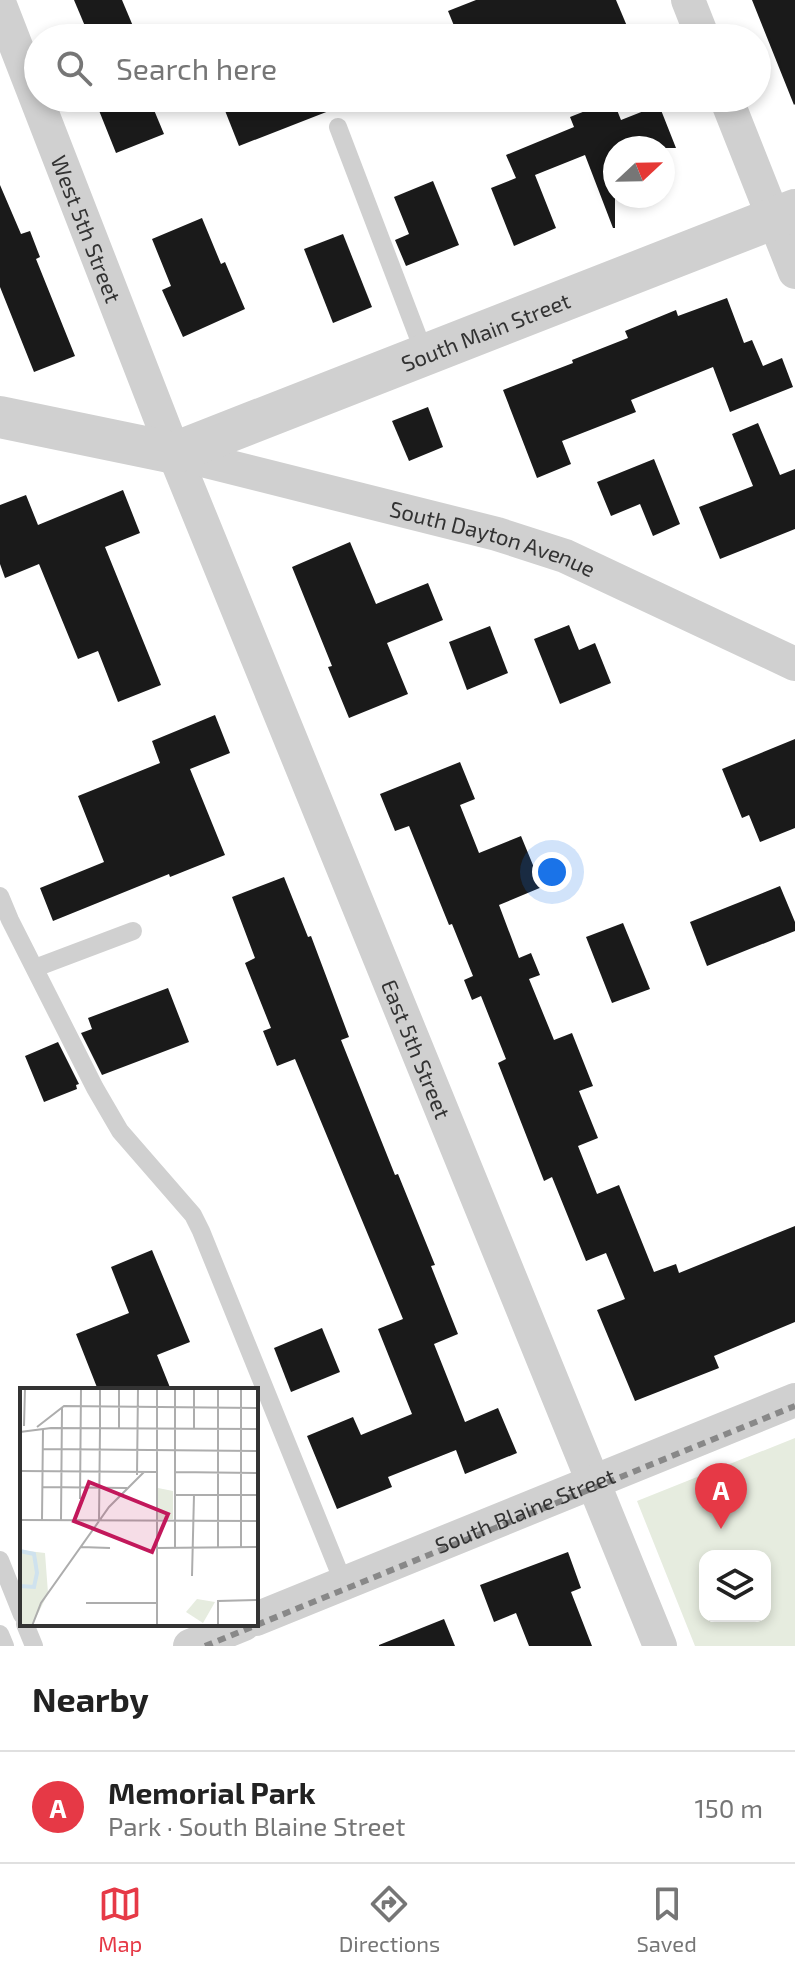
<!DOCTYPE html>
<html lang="en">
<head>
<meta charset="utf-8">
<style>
  :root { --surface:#fff; --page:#f6f6f6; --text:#222; --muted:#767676; --line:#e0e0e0; --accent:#e63946 }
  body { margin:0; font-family:"Exo 2",sans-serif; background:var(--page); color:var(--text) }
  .controls { position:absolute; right:24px; bottom:24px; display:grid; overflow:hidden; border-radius:16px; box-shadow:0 4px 12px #0003 }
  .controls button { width:72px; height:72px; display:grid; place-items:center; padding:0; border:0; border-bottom:2px solid var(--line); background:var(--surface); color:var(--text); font:40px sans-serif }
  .compass { position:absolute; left:603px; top:136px; width:72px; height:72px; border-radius:50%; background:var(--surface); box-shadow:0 4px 12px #0003; rotate:68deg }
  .you { position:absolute; left:552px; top:872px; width:28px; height:28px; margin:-20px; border:6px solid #fff; border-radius:50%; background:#1a73e8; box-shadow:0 0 0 12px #1a73e833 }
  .badge { display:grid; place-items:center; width:52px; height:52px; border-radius:50%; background:var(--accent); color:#fff; font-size:26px; font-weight:700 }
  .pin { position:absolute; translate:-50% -66px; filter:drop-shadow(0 2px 4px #0008) }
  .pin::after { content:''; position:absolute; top:42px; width:28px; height:24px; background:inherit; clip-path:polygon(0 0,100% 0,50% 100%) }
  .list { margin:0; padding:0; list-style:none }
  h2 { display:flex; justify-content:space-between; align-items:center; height:104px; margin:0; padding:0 32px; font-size:34px }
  h2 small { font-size:26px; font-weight:400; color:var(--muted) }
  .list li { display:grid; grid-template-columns:52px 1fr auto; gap:24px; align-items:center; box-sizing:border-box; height:112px; padding:0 32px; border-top:2px solid var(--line) }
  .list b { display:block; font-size:30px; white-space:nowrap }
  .list p { margin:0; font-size:26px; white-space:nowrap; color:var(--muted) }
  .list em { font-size:26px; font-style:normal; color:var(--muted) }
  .icon { flex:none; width:44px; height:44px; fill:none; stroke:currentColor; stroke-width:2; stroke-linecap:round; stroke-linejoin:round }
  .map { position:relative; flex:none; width:795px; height:1646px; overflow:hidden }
  .search { position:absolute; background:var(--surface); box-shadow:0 4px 12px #0003; left:24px; right:24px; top:24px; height:88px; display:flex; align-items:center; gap:20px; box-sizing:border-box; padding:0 28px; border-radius:44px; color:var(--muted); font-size:30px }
  .sheet { height:216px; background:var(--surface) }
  nav { display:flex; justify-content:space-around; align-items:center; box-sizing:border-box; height:112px; border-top:2px solid var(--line); background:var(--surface); font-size:22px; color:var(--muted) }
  nav a { display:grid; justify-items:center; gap:4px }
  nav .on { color:var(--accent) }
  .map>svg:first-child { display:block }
  .green { fill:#e6ecdf; fill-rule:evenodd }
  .building { fill:#1a1a1a }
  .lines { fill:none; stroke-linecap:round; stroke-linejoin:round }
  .service { stroke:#d0d0d0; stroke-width:18 }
  .minor { stroke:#d0d0d0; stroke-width:34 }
  .tertiary { stroke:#d0d0d0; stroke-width:42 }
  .rail { stroke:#888; stroke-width:6; stroke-dasharray:8 6; stroke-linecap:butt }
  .labels { text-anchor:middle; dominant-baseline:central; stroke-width:8; stroke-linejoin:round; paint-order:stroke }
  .street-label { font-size:22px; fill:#333; stroke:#fff }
  .inset-river { fill:none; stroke:#cfe2ee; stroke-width:4 }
  .inset-road { fill:none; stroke:#adadad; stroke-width:2 }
  .view { fill:#c2185b; fill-opacity:0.15; stroke:#c2185b; stroke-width:4 }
  .inset-edge { fill:none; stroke:#333; stroke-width:4 }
</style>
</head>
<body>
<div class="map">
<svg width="795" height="1646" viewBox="0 0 795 1646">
  <rect width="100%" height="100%" fill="#fff"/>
  <!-- green -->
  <path class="green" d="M795,1438V1646H695L637,1501ZM705,1556H765V1616H705Z"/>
  <!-- building -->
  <g class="building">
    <polygon points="74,0 122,0 138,38 90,38"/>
    <polygon points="476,0 616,0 632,38 459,38 448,11"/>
    <polygon points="752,0 795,0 795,104 794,105"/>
    <polygon points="94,98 149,98 164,134 116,153"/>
    <polygon points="220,98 356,98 357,100 239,146"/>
    <polygon points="613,100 621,120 659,105 676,148 615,148 615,228 613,228 585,155 535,175 556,228 514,246 491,188 516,178 506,155 574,127 570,117"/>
    <polygon points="433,181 459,245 406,266 395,240 409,234 394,197"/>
    <polygon points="0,185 21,234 30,231 40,257 36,259 75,356 34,372 0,287"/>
    <polygon points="202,218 221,264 225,262 245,309 183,337 162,290 171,286 152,239"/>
    <polygon points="343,234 372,307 333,323 304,249"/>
    <polygon points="727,298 744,343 752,340 763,366 782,358 793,387 730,412 713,367 631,400 636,412 562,441 571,464 537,478 503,390 573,363 572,360 628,338 625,331 676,310 678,316"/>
    <polygon points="428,407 443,447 409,461 392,421"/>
    <polygon points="758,423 780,475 795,469 795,529 720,559 699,507 753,486 732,434"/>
    <polygon points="654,459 680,524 653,536 640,504 611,516 597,482"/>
    <polygon points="123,490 140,533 105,547 161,685 118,702 98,651 78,659 39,564 5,578 0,564 0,505 26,495 38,525"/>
    <polygon points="350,542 376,604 428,583 443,620 387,643 408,694 349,718 328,667 332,666 292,567"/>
    <polygon points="569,625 579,650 595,643 611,683 560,704 534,639"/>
    <polygon points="490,626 508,673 467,690 449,642"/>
    <polygon points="215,715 230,753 190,769 225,855 170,877 169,874 53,921 40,888 104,862 78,796 160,763 152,741"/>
    <polygon points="795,739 795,828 760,842 749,815 742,818 722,769"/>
    <polygon points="460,762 475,799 460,805 479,853 521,836 542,887 499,905 519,958 531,953 540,975 529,979 554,1040 572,1033 593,1086 579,1091 598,1138 578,1146 597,1194 619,1185 654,1272 676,1264 679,1273 795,1226 795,1322 714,1356 719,1368 635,1401 597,1310 625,1299 606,1253 586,1261 552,1177 544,1181 498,1063 506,1059 481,996 472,1000 464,980 473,976 452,924 449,925 409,826 395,831 380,794"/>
    <polygon points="284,877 308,937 311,936 349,1037 341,1040 395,1175 398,1174 435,1265 431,1266 458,1334 434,1344 465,1422 498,1408 517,1453 465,1474 456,1450 388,1477 392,1487 337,1509 307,1436 353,1417 361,1435 412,1414 378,1329 403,1319 295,1059 277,1066 263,1031 271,1028 245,963 255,958 232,897"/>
    <polygon points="780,886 795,922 795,931 707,966 690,922"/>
    <polygon points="623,923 650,989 612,1003 586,937"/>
    <polygon points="168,988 189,1042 102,1075 81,1033 92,1029 88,1018"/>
    <polygon points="58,1042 79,1084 76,1085 77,1089 44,1102 25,1056"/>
    <polygon points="152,1250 190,1342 157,1355 171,1390 98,1390 76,1334 129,1313 111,1267"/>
    <polygon points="322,1328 340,1372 291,1392 274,1348"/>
    <polygon points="568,1552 581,1588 571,1592 592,1646 529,1646 516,1613 494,1622 480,1585"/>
    <polygon points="444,1619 455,1646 379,1646 379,1645"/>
  </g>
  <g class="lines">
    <!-- service -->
    <g class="service">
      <polyline points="338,127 425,355"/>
      <polyline points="0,896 10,920 95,1088 120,1131 193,1215 201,1231 344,1584"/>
      <polyline points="35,968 133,931"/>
      <polyline points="0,1560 22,1615"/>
      <polyline points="25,1624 34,1646"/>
      <polyline points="0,1634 5,1646"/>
    </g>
    <!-- minor -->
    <g class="minor">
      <polyline points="688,0 703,38"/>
      <path id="s1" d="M0,5L174,453L660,1646"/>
      <polyline points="726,98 795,272"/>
      <path id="s2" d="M174,453L497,534L565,556L795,664"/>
      <path id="s3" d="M256,1619L795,1400"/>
      <polyline points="190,1646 244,1624"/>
    </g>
    <!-- tertiary -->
    <path class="tertiary" id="s4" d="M0,417L174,453L795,210"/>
    <!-- rail -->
    <polyline class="rail" points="205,1646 795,1406"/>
  </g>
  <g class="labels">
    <!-- street labels -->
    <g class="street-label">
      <text stroke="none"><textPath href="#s1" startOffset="240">West 5th Street</textPath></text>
      <text stroke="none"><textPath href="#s4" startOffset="512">South Main Street</textPath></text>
      <text stroke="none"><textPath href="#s2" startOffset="330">South Dayton Avenue</textPath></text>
      <text stroke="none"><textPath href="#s1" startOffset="1124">East 5th Street</textPath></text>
      <text stroke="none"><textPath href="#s3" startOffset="290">South Blaine Street</textPath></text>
    </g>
  </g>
  <!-- overview -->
  <g transform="translate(20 1388)">
    <rect width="238" height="238" fill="#fff"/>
    <path d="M138,100L153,103V131H138ZM0,162L25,165L28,205L12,238H0ZM177,211L195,214L183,235L166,224Z" fill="#e6ecdf"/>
    <path class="inset-river" d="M0,163L14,166L17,185L14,199L0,198"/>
    <path class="inset-road" d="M137,0V238M4,38L5,0M17,39L44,18L238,20M80,40V0M99,40V0M174,40V0M198,41V0M0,44L31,40L238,41M23,61L238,63M0,83L136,84M155,84L238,85M117,87L118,0M22,99L107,100M155,107H238M60,111L61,0M0,132L238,133M22,132L23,41M41,132L42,20M79,132L80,40M61,159L90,160M198,159V41M221,159V0M136,160L238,159M155,160V0M172,188L174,107M66,215H137M12,238L21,215L89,119L124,84M198,238V213L238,212"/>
    <path class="view" d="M69,94L148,126L132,164L54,133Z"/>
    <rect width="238" height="238" class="inset-edge"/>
  </g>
</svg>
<div class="controls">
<button><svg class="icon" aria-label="layers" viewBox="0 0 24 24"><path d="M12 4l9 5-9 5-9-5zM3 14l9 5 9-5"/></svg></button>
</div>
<svg class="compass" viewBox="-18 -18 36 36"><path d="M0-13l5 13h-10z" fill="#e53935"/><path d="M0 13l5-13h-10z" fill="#767676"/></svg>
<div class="you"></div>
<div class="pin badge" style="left:721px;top:1529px">A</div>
<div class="search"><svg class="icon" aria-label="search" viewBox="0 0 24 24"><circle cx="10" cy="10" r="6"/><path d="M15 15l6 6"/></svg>Search here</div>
</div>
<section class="sheet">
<h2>Nearby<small></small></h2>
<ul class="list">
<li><span class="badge">A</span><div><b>Memorial Park</b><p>Park · South Blaine Street</p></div><em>150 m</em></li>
</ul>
</section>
<nav>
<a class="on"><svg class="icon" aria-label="map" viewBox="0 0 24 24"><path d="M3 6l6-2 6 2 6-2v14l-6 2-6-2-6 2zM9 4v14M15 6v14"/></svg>Map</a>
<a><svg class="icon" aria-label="directions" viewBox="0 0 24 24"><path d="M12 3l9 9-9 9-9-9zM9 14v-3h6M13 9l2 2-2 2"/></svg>Directions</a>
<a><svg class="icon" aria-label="saved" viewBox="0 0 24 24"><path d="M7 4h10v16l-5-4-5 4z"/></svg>Saved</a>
</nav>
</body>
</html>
